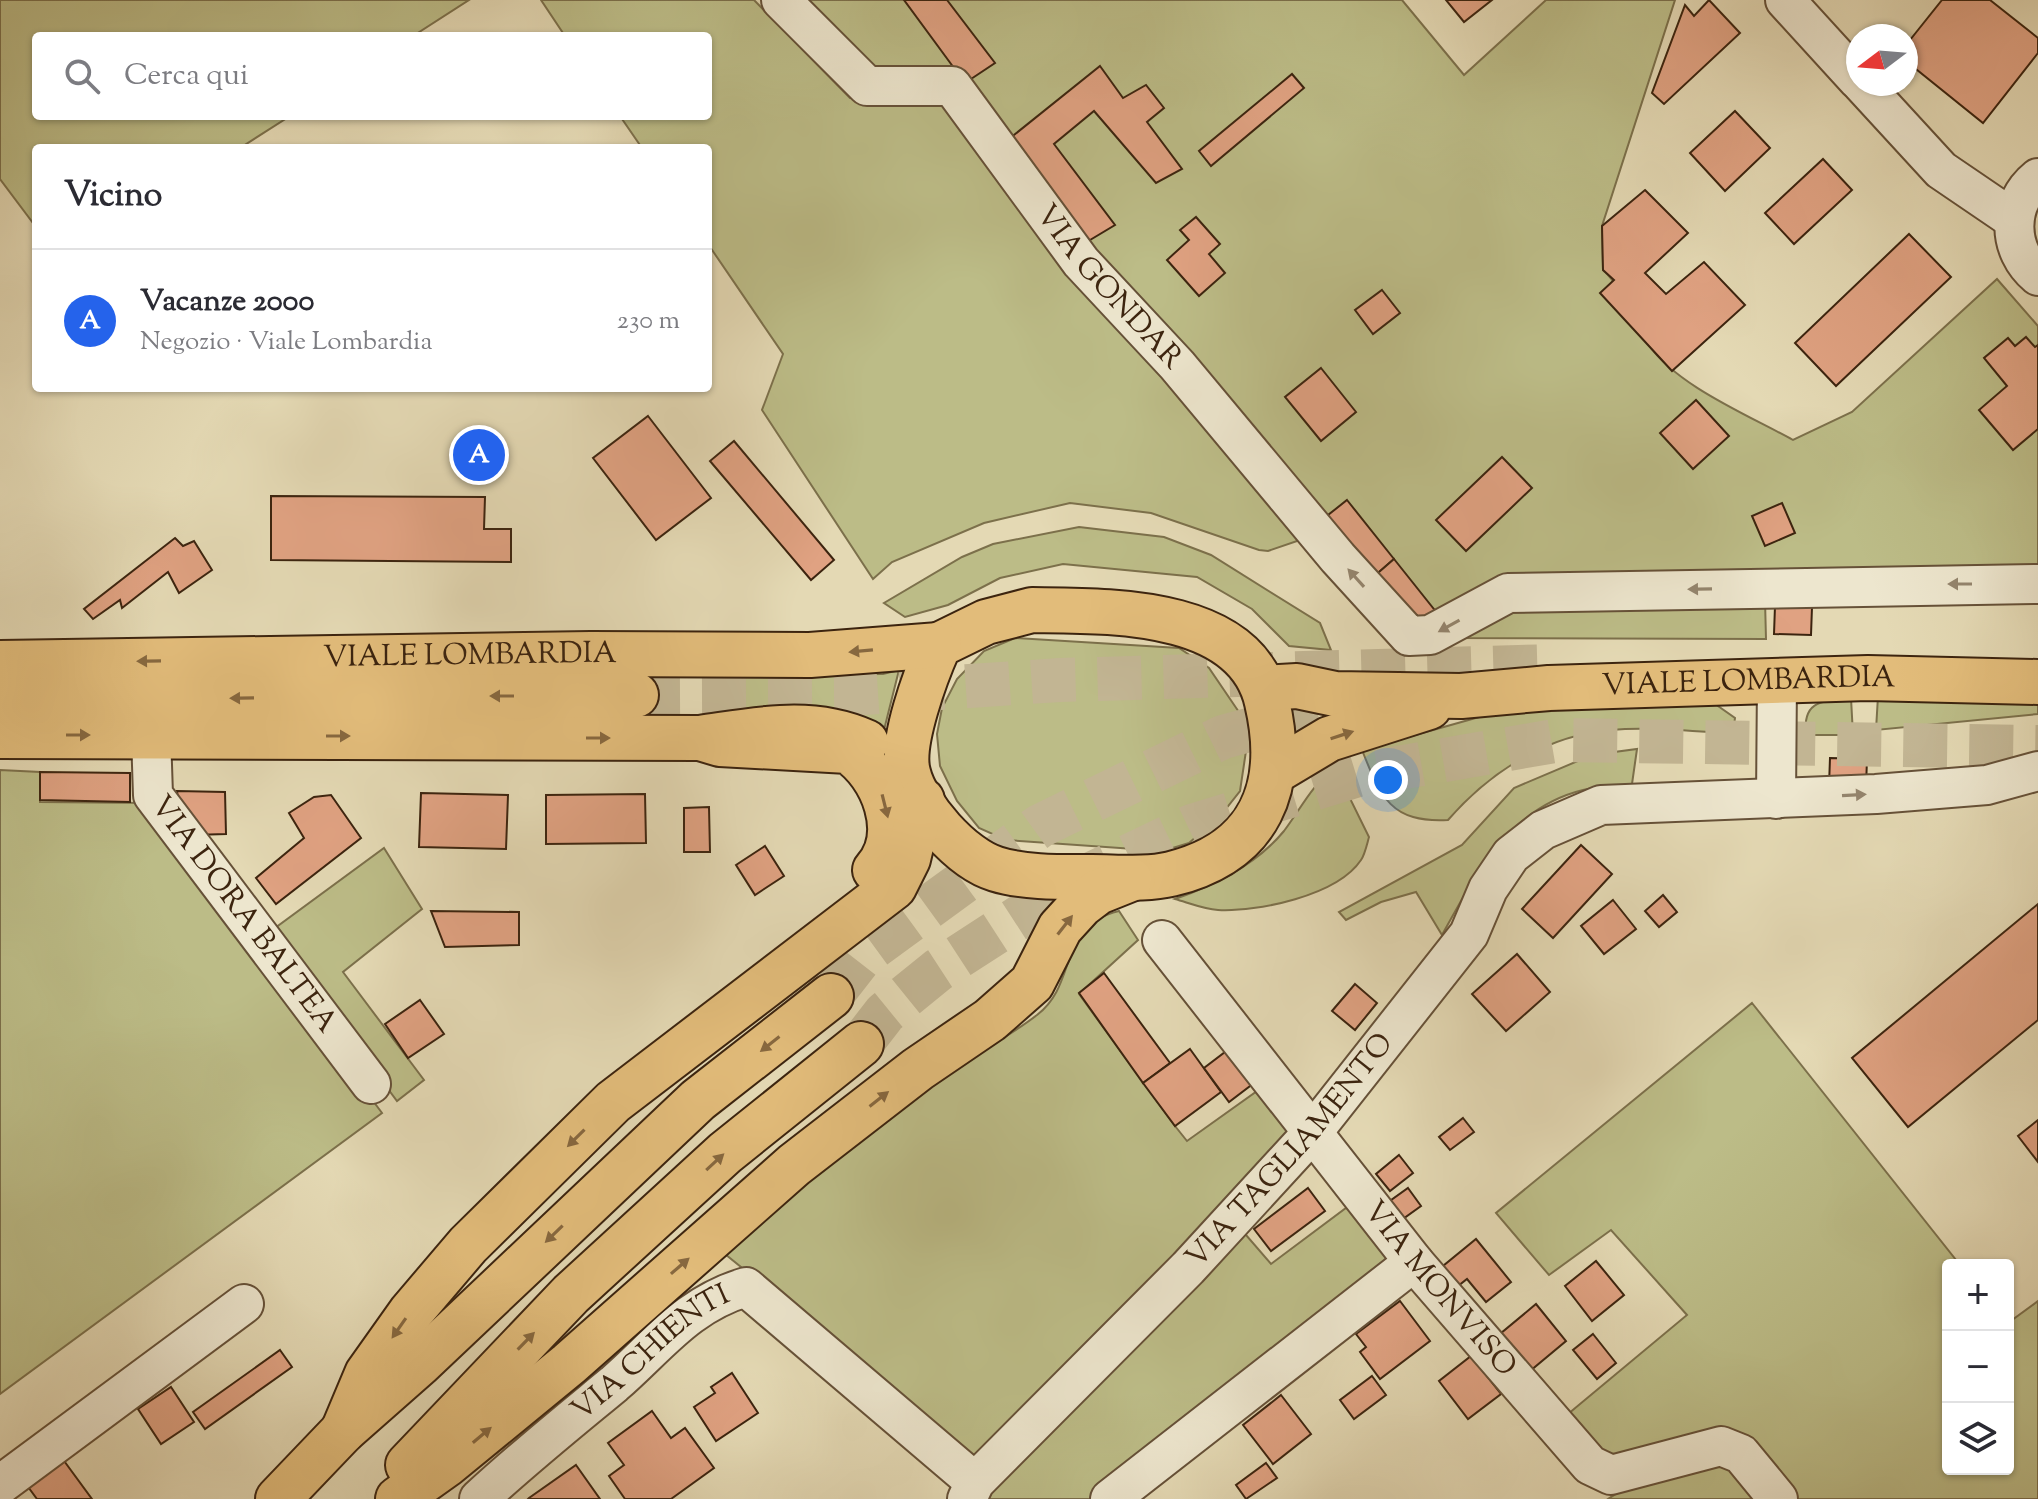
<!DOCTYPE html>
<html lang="it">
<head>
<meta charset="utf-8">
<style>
  :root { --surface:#fff; --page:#f7f7f7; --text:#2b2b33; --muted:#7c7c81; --line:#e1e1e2; --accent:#2563eb }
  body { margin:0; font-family:"Sorts Mill Goudy",serif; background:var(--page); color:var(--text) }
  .controls { position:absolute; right:24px; bottom:24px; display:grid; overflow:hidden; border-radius:8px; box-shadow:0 2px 6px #0004 }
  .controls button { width:72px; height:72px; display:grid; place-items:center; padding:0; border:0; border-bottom:2px solid var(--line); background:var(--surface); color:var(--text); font:40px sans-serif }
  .compass { position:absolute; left:1846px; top:24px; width:72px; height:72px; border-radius:50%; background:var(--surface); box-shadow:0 2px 6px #0004; rotate:254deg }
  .you { position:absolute; left:1388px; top:780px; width:28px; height:28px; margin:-20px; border:6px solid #fff; border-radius:50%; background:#1a73e8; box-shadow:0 0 0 12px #1a73e833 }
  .badge { display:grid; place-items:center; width:52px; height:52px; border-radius:50%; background:var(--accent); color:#fff; font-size:26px; font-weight:700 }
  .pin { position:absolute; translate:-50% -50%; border:4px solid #fff; box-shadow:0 2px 8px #0006 }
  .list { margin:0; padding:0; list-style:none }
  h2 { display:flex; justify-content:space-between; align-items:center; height:104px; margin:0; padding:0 32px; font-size:34px }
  h2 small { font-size:26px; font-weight:400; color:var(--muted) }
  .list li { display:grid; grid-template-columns:52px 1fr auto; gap:24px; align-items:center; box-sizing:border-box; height:144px; padding:0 32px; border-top:2px solid var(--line) }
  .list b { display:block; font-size:30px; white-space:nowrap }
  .list p { margin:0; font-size:26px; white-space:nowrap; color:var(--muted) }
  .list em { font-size:26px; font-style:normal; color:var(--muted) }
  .icon { flex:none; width:44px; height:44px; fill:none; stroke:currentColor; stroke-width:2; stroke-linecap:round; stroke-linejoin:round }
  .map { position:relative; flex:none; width:2038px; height:1499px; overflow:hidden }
  .search { position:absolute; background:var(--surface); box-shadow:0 2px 6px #0004; left:32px; top:32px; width:680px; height:88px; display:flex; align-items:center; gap:20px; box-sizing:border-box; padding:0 28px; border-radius:8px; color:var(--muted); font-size:30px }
  .panel { position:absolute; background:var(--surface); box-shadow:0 2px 6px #0004; left:32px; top:144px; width:680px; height:248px; border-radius:8px }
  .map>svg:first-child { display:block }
  .green { fill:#bcbc87; stroke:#7c704b; stroke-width:2 }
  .building { fill:#e0a282; stroke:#3c240f; stroke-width:2 }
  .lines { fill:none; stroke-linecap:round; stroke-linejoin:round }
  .highway-tunnel { stroke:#c2b593; stroke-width:44; stroke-dasharray:44 22; stroke-linecap:butt }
  .minor-casing { stroke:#665138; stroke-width:42 }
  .major-casing { stroke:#3c240f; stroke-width:48 }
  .highway-casing { stroke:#3c240f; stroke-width:48 }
  .minor { stroke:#ede6ce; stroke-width:38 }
  .major { stroke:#e2bc7a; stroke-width:44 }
  .highway { stroke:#e2bc7a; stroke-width:44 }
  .oneway { fill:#94856e }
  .oneway2 { fill:#87683f }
  .labels { text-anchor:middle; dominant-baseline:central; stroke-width:6; stroke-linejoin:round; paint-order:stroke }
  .street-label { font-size:30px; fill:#3c240f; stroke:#ede6ce }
</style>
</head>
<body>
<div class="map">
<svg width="2038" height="1499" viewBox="0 0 2038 1499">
  <rect width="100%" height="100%" fill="#e4d9b4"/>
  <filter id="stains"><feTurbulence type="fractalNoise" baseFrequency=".0025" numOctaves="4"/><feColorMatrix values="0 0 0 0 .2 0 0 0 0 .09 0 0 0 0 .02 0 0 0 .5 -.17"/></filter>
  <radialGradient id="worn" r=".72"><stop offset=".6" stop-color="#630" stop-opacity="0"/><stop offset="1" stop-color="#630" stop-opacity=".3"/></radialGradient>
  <!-- green -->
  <g class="green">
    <polygon points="0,0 469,0 413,36 36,36 36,116 290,116 240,148 36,148 36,227 0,179"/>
    <polygon points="541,0 754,0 850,98 942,99 1303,539 1268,551 1259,550 1151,513 1070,503 984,523 892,562 873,579 762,410 783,354 708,244 708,148 642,148 620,116 708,116 708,36 565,36"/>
    <path d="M805,0H1402L1464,75L1546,0H1675L1602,226L1603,270C1625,290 1631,320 1648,344C1677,386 1748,415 1793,440L1852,412L1997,279L2038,326V573L1502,581L1412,632L1090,254L978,102L878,73Z"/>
    <polygon points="1079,527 1164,537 1211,555 1320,623 1331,650 1289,646 1252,609 1197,577 1063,564 1000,578 948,605 905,617 884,603 962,557 993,544"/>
    <polygon points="1765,600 1766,639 1451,638 1519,609"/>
    <polygon points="1015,638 1179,648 1209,668 1243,718 1246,751 1240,791 1221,815 1189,843 1163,851 1006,840 979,828 957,801 940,766 937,734 942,708 957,679 984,651"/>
    <polygon points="899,670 883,734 735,714 735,675 883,674"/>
    <polygon points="1878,696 2038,697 2038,714 1876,730"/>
    <path d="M1851,698L1853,735H1806C1802,700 1823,701 1851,698Z"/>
    <path d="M1708,699L1735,718L1733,733C1693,732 1650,726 1611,730C1546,735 1489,773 1448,820C1391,823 1381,798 1362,750L1497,712Z"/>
    <path d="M1637,749L1632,784C1616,786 1599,786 1583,790C1509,808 1476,874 1442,935L1416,892L1381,902L1346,920L1339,912L1462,845L1514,788L1592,755Z"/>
    <path d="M1335,768L1369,837C1367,844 1365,854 1361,860C1337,896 1257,912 1218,910C1204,909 1189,903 1175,899C1215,885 1257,864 1284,831C1300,810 1313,783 1335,768Z"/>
    <polygon points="0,770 40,772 40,802 151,803 382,1113 0,1394"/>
    <polygon points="384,848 422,909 343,972 424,1080 397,1101 271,931"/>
    <path d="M1119,911L1138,940L1079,994L1175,1126L1187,1141L1260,1089L1290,1134L1289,1140L977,1458L720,1250C786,1197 851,1141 919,1090C957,1063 1001,1043 1037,1015C1079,983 1056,926 1119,911Z"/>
    <polygon points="1752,1003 1960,1265 1948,1265 1948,1469 2008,1469 2008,1323 2038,1301 2038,1499 1790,1499 1748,1446 1610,1465 1562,1419 1687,1315 1611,1230 1549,1275 1496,1213"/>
    <polygon points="1354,1202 1398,1261 1097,1499 979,1499 1240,1228 1271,1264"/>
    <polygon points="1702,1461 1735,1467 1761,1499 1608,1499 1633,1483"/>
  </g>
  <!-- building -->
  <g class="building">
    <polygon points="904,0 947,0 995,63 965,83"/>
    <polygon points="1446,0 1492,0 1464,22"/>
    <polygon points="1709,0 1740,33 1664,104 1652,93 1685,5 1694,16"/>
    <polygon points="1942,0 1990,0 2038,38 2038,53 1983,123 1906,61 1906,45"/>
    <polygon points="1100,66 1123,98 1146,85 1164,108 1147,122 1182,169 1156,183 1094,111 1054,144 1115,225 1085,243 1009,139"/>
    <polygon points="1292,74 1304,88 1211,166 1199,151"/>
    <polygon points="1735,111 1770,148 1725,191 1690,153"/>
    <polygon points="1823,159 1852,190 1794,244 1765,213"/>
    <polygon points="1645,190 1688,233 1645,273 1666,294 1704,262 1745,305 1672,371 1600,293 1614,280 1603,270 1602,226"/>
    <polygon points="1196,217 1220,244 1209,254 1225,273 1199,296 1167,260 1189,240 1180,230"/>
    <polygon points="1909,234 1951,277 1836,386 1795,343"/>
    <polygon points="1382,290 1400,313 1373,334 1355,310"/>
    <polygon points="2026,337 2035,347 2038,345 2038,429 2013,450 1979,410 2007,386 1984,358 2008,338 2015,346"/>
    <polygon points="1321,368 1356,412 1321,441 1285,397"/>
    <polygon points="1696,400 1729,436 1693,469 1660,433"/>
    <polygon points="648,416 711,498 656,540 593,458"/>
    <polygon points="734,441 834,560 811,580 710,461"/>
    <polygon points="1502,457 1532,488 1466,551 1436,520"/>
    <polygon points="271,496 485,497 484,529 511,529 511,562 271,560"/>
    <polygon points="1347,500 1394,559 1371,579 1323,519"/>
    <polygon points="1782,503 1795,533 1765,546 1752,516"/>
    <polygon points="175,538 183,546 194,541 212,570 179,593 168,572 122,608 120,600 93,619 84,609"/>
    <polygon points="1394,559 1437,613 1407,624 1371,579"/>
    <polygon points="1775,606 1812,607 1811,635 1774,634"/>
    <polygon points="1830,758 1867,759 1866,787 1829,786"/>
    <polygon points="40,772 130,773 130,802 40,800"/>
    <polygon points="177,791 225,792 226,834 193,835 180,817"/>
    <polygon points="421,793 508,795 506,849 419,847"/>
    <polygon points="645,794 646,843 546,844 546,795"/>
    <polygon points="331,795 361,838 276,904 256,878 304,838 289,813 314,797"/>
    <polygon points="709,807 710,852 684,852 684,808"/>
    <polygon points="1581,845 1612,874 1553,938 1522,909"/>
    <polygon points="765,846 784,876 755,895 736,865"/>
    <polygon points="1663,895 1677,912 1659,927 1645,911"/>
    <polygon points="1613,900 1636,929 1604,954 1581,926"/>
    <polygon points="2038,904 2038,1020 1908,1127 1852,1058"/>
    <polygon points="431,911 519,912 519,945 445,947"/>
    <polygon points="1517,954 1550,992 1506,1031 1472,994"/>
    <polygon points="1104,973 1170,1063 1143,1083 1079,993"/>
    <polygon points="1355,984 1377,1003 1355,1030 1332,1011"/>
    <polygon points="420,1000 444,1034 408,1058 385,1024"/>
    <polygon points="1190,1049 1221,1092 1175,1126 1143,1083"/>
    <polygon points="1229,1049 1254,1083 1229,1102 1204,1068"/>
    <polygon points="1463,1118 1474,1132 1450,1150 1439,1137"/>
    <polygon points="2038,1120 2038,1162 2018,1136"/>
    <polygon points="1399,1155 1413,1173 1390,1191 1376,1174"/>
    <polygon points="1308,1188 1325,1211 1271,1251 1254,1229"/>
    <polygon points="1408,1188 1421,1206 1400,1221 1387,1203"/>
    <polygon points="1476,1239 1511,1282 1486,1302 1467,1279 1458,1286 1443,1266"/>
    <polygon points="1596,1261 1624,1295 1592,1321 1565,1286"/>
    <polygon points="1400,1301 1430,1341 1380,1379 1360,1352 1366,1347 1356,1334"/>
    <polygon points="1536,1304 1566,1341 1530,1371 1500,1334"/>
    <polygon points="1593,1334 1616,1363 1597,1379 1573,1350"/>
    <polygon points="280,1350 292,1367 205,1429 193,1412"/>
    <polygon points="1471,1356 1501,1394 1468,1419 1439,1381"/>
    <polygon points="732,1373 758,1413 716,1441 694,1407 715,1393 711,1387"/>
    <polygon points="1372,1376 1386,1395 1354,1419 1340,1400"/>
    <polygon points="171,1387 194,1422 161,1444 138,1409"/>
    <polygon points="1281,1395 1311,1434 1273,1464 1243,1425"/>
    <polygon points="652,1411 671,1438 685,1428 714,1468 671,1499 625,1499 609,1476 624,1465 608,1443"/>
    <polygon points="59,1454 92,1499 37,1499 23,1480"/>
    <polygon points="1266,1463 1277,1478 1246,1499 1236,1485"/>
    <polygon points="576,1465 600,1499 528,1499 529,1498"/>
  </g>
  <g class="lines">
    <!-- highway-tunnel -->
    <g class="highway-tunnel">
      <polyline points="636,695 850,694 1060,680 1555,666"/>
      <polyline points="831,996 863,955 1040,826 1223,737 1366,698"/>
      <polyline points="861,1044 885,1013 938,970 1072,883 1192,826 1358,775 1560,740 2038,747"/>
    </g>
    <defs>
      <g id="minor">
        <path id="s1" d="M781,0L867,86H952L1081,262L1177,365L1338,558L1409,636L1430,635L1508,593L2038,584"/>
        <polyline points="1785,0 1858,80"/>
        <polyline points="1862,84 1941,170 2013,219"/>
        <path d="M2038,178C2006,204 2007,250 2038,276"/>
        <path id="s2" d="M151,735L153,795L371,1084"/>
        <polyline points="1776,799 1777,681"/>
        <path id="s3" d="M1162,940L1414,1262L1590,1465L1611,1475L1721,1446L1741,1454L1778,1499"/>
        <polyline points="0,1485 244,1304"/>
        <path id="s4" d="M479,1499C522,1459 568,1422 614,1384C659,1345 686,1305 746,1287L975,1482"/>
        <path id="s5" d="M967,1499L975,1482L1188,1268L1312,1133L1469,934L1488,889L1511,855L1543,830L1601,805L1876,794L1987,785L2038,771"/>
        <polyline points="1110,1499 1414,1262"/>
      </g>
      <g id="major">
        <path d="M1032,610C1107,611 1246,607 1267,702C1287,787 1261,852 1171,874C1146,880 1118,877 1092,877C1062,877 1025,878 996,869C962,859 916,807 908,773C900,743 926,674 939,645L986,622Z"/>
        <path id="s6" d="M0,663L591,654L810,655L939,645"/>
        <path id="s7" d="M1264,688L1297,686L1335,694L1461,696L1549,688L1868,678L2038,682"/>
        <path d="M0,736L700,738C757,730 811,717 866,742"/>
        <polyline points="1274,772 1329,739 1429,707"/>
      </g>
      <g id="highway">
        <polyline points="0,701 636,695"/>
        <path d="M700,738L720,744L848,751C883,774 907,834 875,870"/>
        <polyline points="343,1431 367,1374 411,1312 468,1245 613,1102 894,887 908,859 922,800"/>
        <polyline points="408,1465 571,1294 725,1153 861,1044"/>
        <polyline points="278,1499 343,1431 419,1364 698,1100 831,996"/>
        <polyline points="398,1499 447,1464 569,1364 794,1165 918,1069 990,1020 1032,983 1060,928 1081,905 1098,892 1133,878"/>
      </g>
    </defs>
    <!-- minor casing -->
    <use href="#minor" class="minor-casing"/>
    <!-- major casing -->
    <use href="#major" class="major-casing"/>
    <!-- highway casing -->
    <use href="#highway" class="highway-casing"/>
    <!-- minor -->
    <use href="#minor" class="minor"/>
    <!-- major -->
    <use href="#major" class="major"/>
    <!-- highway -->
    <use href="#highway" class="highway"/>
  </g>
  <!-- one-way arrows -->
  <defs><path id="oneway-solid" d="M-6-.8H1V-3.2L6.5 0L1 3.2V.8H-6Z" transform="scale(2)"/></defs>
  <g class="oneway">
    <use href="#oneway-solid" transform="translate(1356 578) rotate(-132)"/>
    <use href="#oneway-solid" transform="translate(1960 584) rotate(180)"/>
    <use href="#oneway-solid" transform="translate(1700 589) rotate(179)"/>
    <use href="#oneway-solid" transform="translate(1449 626) rotate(151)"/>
    <use href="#oneway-solid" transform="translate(1854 795) rotate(-3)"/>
  </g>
  <g class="oneway2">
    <use href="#oneway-solid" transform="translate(861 651) rotate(175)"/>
    <use href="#oneway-solid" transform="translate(149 661) rotate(179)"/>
    <use href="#oneway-solid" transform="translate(502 696) rotate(180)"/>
    <use href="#oneway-solid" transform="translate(242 698) rotate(179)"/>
    <use href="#oneway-solid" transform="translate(78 735)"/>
    <use href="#oneway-solid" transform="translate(1342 735) rotate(-18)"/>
    <use href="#oneway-solid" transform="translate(338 736)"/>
    <use href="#oneway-solid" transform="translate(598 738)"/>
    <use href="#oneway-solid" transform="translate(885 806) rotate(76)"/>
    <use href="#oneway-solid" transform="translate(1065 925) rotate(-52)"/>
    <use href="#oneway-solid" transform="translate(770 1044) rotate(142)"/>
    <use href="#oneway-solid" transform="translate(879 1099) rotate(-38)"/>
    <use href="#oneway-solid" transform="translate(576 1138) rotate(135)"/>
    <use href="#oneway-solid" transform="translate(715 1162) rotate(-43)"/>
    <use href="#oneway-solid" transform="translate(554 1234) rotate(136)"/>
    <use href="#oneway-solid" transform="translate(680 1266) rotate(-41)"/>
    <use href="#oneway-solid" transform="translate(399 1328) rotate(125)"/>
    <use href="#oneway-solid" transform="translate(526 1341) rotate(-46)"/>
    <use href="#oneway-solid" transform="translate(482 1435) rotate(-40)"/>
  </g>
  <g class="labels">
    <!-- street labels -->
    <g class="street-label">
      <text stroke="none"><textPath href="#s1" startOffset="462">VIA GONDAR</textPath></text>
      <text stroke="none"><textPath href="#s6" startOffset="470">VIALE LOMBARDIA</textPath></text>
      <text stroke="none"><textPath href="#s7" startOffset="486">VIALE LOMBARDIA</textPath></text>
      <text stroke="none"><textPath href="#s2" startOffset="210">VIA DORA BALTEA</textPath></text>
      <text stroke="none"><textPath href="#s5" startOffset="476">VIA TAGLIAMENTO</textPath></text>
      <text stroke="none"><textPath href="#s3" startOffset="446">VIA MONVISO</textPath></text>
      <text stroke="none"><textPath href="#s4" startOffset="226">VIA CHIENTI</textPath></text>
    </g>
  </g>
  <rect width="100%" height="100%" filter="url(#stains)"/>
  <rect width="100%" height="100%" fill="url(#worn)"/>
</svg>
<div class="controls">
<button>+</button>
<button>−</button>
<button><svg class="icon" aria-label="layers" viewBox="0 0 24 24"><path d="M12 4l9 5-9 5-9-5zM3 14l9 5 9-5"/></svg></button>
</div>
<svg class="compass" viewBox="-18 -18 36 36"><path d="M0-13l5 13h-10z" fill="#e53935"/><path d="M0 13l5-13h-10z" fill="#7c7c81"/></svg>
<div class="you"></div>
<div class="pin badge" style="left:479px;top:455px">A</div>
<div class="search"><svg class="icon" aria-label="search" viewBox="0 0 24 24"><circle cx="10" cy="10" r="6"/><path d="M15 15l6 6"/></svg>Cerca qui</div>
<section class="panel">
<h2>Vicino<small></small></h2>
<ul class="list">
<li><span class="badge">A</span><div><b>Vacanze 2000</b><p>Negozio · Viale Lombardia</p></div><em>230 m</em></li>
</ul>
</section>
</div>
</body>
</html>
